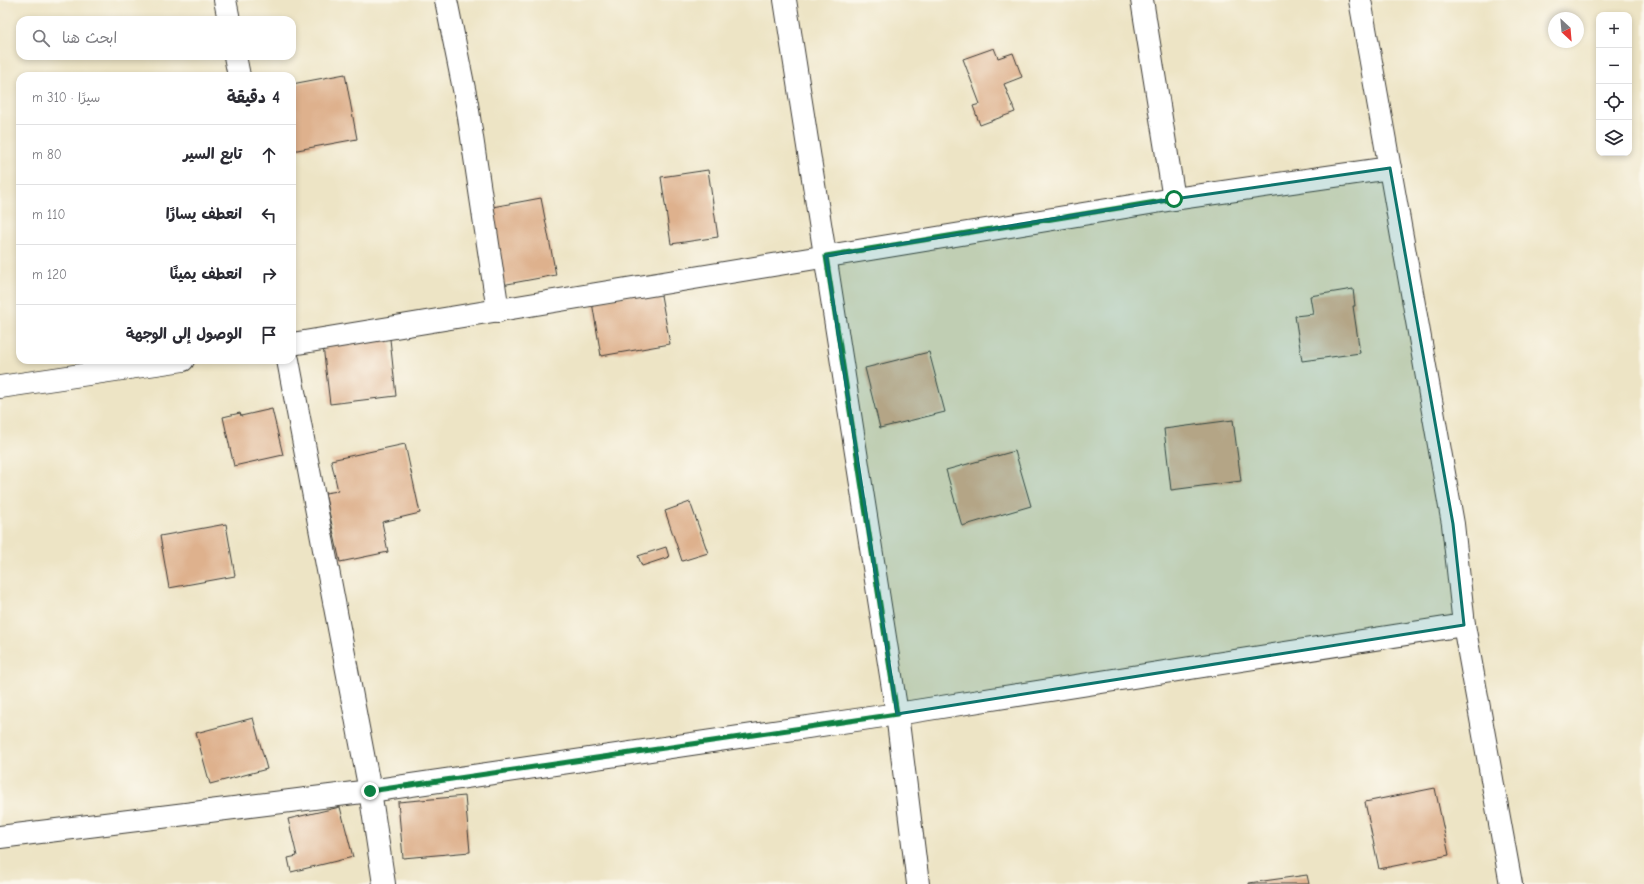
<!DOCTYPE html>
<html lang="ar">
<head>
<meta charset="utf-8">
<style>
  :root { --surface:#fff; --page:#f2f2f3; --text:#2b2b33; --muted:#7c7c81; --line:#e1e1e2 }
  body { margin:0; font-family:"Comic Neue","Playpen Sans Arabic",sans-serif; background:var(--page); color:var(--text); direction:rtl }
  .controls { position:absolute; right:12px; top:12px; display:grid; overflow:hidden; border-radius:8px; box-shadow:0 2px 6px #0003 }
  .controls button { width:36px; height:36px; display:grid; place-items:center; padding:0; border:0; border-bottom:1px solid var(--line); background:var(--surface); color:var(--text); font:20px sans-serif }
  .compass { position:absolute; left:1548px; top:12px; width:36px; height:36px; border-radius:50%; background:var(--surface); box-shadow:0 2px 6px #0003; rotate:154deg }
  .stop { position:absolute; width:12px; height:12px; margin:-9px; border:3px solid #0b8043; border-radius:50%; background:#fff }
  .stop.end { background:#0b8043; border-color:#fff; box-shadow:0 1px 4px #0008 }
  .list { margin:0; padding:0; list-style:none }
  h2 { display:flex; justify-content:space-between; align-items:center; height:52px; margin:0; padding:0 16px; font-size:17px }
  h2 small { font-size:13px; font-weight:400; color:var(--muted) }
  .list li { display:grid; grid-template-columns:26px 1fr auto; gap:12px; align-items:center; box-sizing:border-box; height:60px; padding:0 16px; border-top:1px solid var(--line) }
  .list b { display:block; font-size:15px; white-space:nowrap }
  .list em { font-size:13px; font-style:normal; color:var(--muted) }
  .icon { flex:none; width:22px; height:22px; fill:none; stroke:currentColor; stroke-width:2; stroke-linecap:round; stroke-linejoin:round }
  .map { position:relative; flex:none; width:1644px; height:884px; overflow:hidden; direction:ltr }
  .search { position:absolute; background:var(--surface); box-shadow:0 2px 6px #0003; left:16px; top:16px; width:280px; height:44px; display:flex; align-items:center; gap:10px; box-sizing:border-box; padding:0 14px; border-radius:12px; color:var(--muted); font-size:15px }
  .panel { position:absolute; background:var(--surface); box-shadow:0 2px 6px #0003; left:16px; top:72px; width:280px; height:292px; border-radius:12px; direction:rtl }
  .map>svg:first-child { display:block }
  .building { fill:#deb18d }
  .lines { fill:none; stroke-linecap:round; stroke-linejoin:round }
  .minor-casing { stroke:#3b3a35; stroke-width:24 }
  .minor { stroke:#fff; stroke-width:22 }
  .route { stroke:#0b8043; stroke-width:5 }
  .marked { fill:#0f766e; fill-opacity:0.2; stroke:#0f766e; stroke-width:3; stroke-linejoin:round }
</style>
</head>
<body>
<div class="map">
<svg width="1644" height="884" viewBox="0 0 1644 884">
  <rect width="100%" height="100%" fill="#fbf7ec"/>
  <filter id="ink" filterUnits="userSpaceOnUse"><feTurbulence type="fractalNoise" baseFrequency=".025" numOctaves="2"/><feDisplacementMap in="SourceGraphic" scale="8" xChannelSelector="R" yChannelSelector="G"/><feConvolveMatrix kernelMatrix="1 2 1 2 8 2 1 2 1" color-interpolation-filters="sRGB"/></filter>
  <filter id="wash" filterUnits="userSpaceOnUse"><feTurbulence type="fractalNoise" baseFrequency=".012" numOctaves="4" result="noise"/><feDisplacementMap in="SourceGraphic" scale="16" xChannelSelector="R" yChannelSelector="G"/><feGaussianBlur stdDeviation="0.9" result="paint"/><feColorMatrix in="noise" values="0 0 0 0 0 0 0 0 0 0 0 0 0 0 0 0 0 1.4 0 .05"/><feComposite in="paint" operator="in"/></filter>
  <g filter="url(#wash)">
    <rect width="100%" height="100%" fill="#ede4c5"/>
    <g id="blocks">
      <!-- building -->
      <g class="building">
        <polygon points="994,48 998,58 1013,53 1022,77 1004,84 1015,112 980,125 973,106 980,104 963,59"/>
        <polygon points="345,74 357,139 292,151 292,84"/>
        <polygon points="708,170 718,237 671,244 661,177"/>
        <polygon points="541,198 556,275 502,285 487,208"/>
        <polygon points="1353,289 1355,306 1353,306 1360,353 1302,361 1295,316 1313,314 1310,296"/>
        <polygon points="660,290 670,344 601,356 592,302"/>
        <polygon points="390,339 396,396 330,404 323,346"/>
        <polygon points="929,352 945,412 880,428 865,368"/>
        <polygon points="272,409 283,455 234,466 223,417 240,413 241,416"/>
        <polygon points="1233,420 1241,481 1171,490 1164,429"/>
        <polygon points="405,444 420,513 382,522 388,552 340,562 325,493 338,491 331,460"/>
        <polygon points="1015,451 1031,506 962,526 946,470"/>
        <polygon points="690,502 708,553 682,561 665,511"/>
        <polygon points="226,524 235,576 169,588 160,536"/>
        <polygon points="666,547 669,557 642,566 638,556"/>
        <polygon points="253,718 267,769 210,784 196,733"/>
        <polygon points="1435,788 1449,855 1379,869 1365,802"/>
        <polygon points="465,796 470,852 403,858 398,802"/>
        <polygon points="340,807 353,857 291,872 288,858 297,856 288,819"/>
        <polygon points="1307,875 1309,884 1249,884 1249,883"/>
      </g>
    </g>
  </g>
  <g filter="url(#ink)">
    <use href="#blocks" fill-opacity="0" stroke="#3b3a35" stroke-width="1"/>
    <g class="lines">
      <defs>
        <g id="minor">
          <polyline points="225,0 229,20"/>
          <polyline points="446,0 467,104 498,311"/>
          <polyline points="785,0 897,714 918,884"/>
          <polyline points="1142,0 1174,199"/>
          <polyline points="1360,0 1453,524 1464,625 1511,884"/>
          <polyline points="235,56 239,76"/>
          <polyline points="292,344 1174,199 1390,168"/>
          <polyline points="288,360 370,791 384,884"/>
          <polyline points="0,387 183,360"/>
          <polyline points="0,837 370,791 897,714 1464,625"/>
        </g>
      </defs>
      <!-- minor casing -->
      <use href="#minor" class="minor-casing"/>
      <!-- minor -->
      <use href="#minor" class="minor"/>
    </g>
  </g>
  <g class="lines" filter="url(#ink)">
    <!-- route -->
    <polyline class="route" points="370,791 897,714 826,256 1174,199"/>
  </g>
  <!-- marked area -->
  <path class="marked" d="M1390,168L1453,524L1464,625L897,714L826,256L1174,199Z"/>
</svg>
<div class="controls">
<button>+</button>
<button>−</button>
<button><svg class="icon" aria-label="locate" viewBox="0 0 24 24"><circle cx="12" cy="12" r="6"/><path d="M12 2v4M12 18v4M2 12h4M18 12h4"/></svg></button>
<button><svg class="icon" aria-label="layers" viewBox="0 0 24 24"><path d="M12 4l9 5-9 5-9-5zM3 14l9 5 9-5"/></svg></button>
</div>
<svg class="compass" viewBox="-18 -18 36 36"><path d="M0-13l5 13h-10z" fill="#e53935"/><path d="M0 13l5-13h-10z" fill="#7c7c81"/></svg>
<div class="stop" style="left:1174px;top:199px"></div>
<div class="stop end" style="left:370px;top:791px"></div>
<div class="search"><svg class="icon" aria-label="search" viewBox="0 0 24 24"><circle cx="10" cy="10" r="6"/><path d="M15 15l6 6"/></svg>ابحث هنا</div>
<section class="panel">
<h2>4 دقيقة<small>سيرًا · 310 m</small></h2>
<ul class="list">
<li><svg class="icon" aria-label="ahead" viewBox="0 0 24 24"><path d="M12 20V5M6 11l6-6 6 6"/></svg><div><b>تابع السير</b></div><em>80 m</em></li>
<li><svg class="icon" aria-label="left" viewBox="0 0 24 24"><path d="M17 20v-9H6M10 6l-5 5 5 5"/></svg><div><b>انعطف يسارًا</b></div><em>110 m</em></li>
<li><svg class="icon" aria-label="right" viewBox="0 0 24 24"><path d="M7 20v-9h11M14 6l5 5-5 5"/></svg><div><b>انعطف يمينًا</b></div><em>120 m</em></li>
<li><svg class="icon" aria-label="arrive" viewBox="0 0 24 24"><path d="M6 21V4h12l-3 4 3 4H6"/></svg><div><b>الوصول إلى الوجهة</b></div></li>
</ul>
</section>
</div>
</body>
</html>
